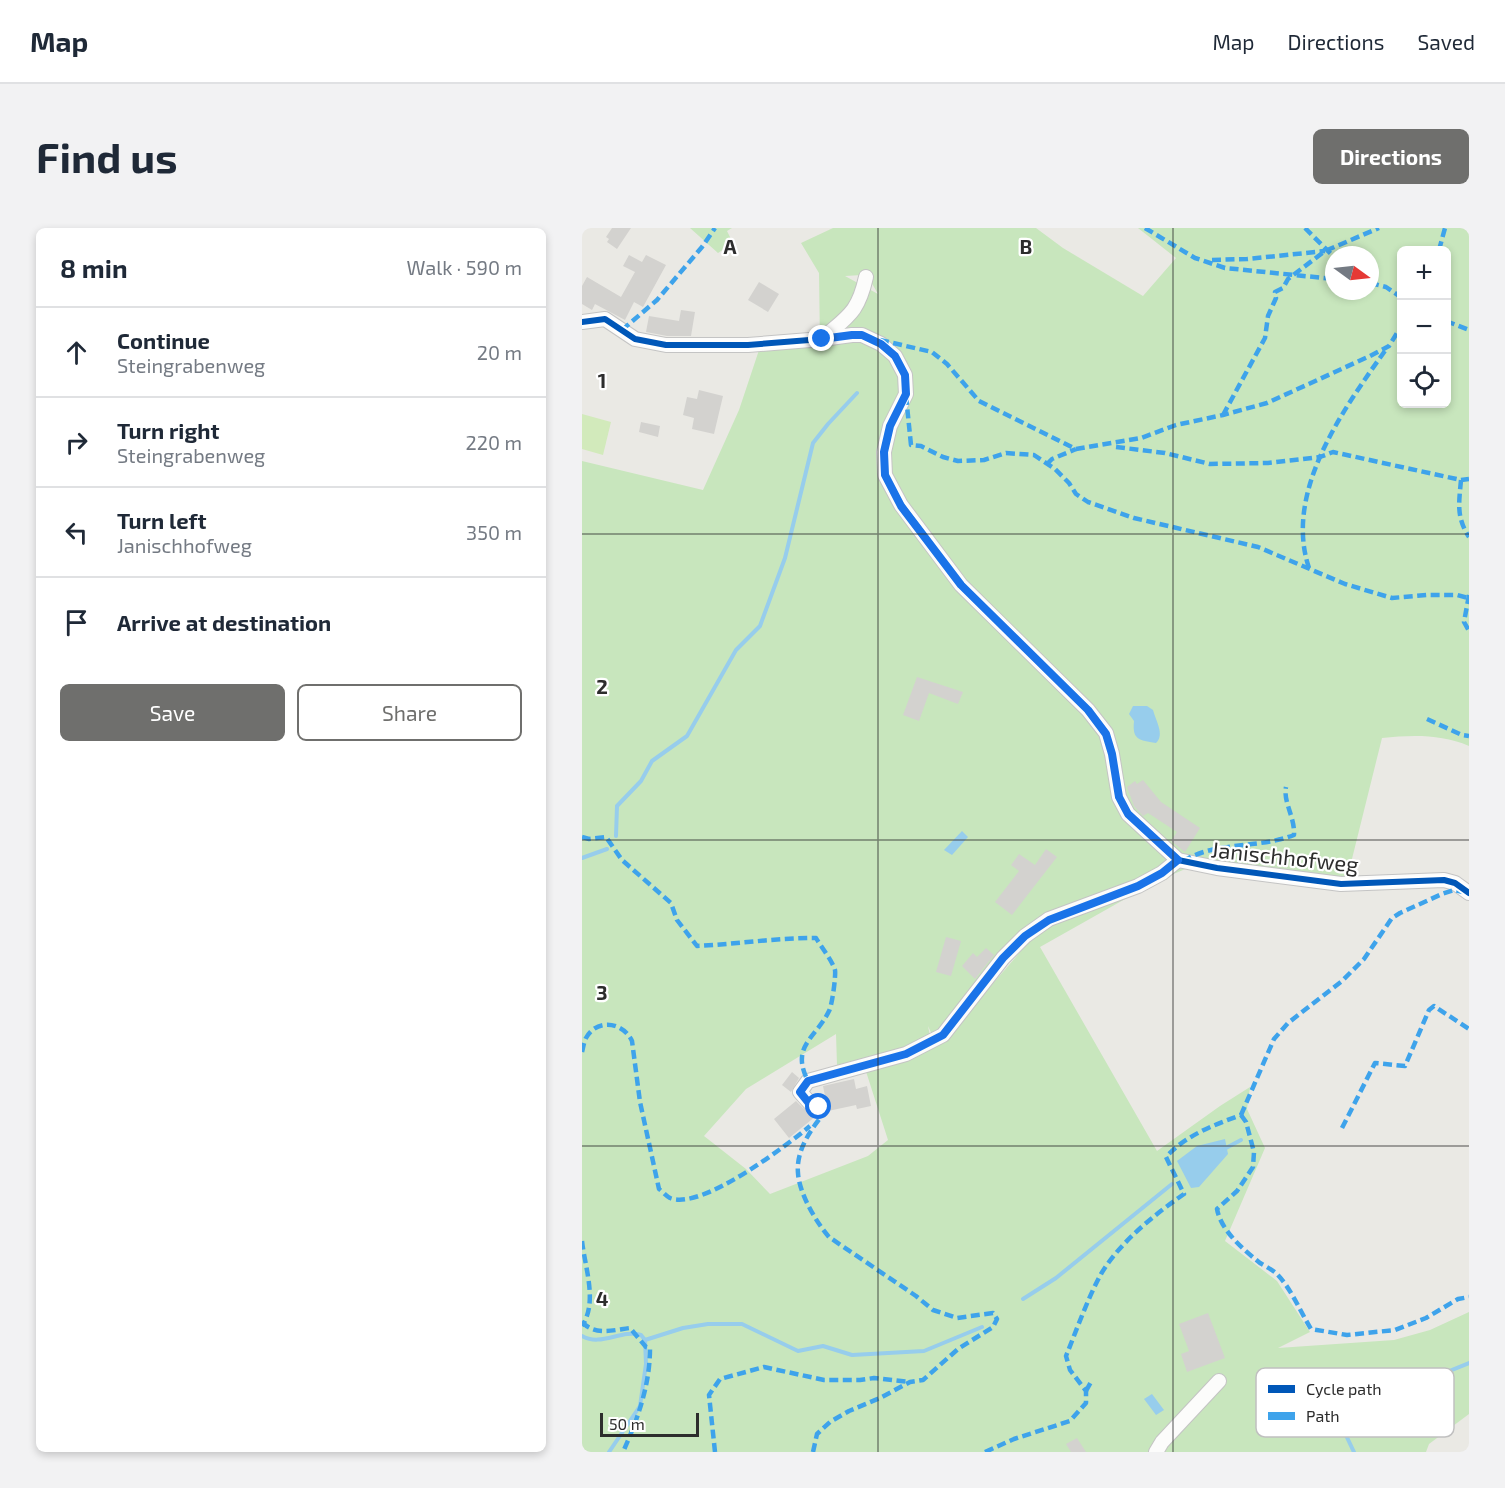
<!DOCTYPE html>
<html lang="en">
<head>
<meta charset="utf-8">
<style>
  :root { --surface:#fff; --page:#f2f2f3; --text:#1f2937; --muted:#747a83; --line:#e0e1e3; --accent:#6f6f6d }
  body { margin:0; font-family:"Exo 2",sans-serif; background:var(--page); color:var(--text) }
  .controls { position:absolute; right:18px; top:18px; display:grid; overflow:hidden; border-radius:9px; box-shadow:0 3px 9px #0003 }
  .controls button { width:54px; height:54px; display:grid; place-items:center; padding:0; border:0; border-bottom:2px solid var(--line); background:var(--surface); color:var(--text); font:30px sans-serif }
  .compass { position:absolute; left:743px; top:18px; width:54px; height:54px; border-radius:50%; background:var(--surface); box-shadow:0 3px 9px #0003; rotate:105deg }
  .scale { position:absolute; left:18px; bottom:15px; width:99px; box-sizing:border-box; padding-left:6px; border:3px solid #2d2d2d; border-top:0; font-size:16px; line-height:21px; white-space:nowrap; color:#2d2d2d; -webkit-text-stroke:4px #fff; paint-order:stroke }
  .stop { position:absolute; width:18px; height:18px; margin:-14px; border:4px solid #1a73e8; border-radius:50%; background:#fff }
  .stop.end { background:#1a73e8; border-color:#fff; box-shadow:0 2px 6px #0008 }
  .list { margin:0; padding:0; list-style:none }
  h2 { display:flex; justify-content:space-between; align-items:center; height:78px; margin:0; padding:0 24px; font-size:26px }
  h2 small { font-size:20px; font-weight:400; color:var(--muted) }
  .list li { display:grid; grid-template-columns:39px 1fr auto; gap:18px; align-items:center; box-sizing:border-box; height:90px; padding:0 24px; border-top:2px solid var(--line) }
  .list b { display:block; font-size:22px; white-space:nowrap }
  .list p { margin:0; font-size:20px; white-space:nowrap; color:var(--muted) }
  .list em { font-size:20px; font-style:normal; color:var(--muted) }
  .actions { display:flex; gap:12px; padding:18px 24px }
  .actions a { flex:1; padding:14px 0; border:2px solid var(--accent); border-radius:9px; text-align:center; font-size:21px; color:var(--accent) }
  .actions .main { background:var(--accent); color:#fff }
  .icon { flex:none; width:33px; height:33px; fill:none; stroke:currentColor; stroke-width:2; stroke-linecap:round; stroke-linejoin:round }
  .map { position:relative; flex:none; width:887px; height:1224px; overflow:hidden; border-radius:9px }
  header { display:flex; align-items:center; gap:36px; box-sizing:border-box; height:84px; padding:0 30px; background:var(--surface); border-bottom:2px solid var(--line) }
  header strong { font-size:28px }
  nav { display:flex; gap:33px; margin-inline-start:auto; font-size:21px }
  .intro { display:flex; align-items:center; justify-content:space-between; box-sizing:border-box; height:144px; padding:0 36px }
  h1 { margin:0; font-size:42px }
  .button { padding:15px 27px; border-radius:9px; background:var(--accent); color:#fff; font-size:21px; font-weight:700 }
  main { display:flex; gap:36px; padding:0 36px }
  aside { flex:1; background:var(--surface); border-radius:9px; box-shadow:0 3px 9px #0003 }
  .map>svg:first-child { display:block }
  .green { fill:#c8e6bd; fill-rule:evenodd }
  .pitch { fill:#d2eabb }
  .water { fill:#97cdec }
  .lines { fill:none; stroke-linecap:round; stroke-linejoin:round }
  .stream { stroke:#97cdec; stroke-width:4 }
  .building { fill:#d3d2cf }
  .minor-casing { stroke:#c4c4c4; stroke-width:16 }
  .minor { stroke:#fcfcfb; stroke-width:14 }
  .quiet { stroke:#3ea3eb; stroke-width:4.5; stroke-dasharray:9 4.5; stroke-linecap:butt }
  .cycleway-casing { stroke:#fff; stroke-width:10 }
  .cycleway { stroke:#0057b8; stroke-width:6 }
  .route { stroke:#1a73e8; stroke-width:8 }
  .grid { fill:none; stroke:#2d2d2d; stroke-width:1.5; stroke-opacity:0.55 }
  .labels { text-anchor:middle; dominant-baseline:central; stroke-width:4.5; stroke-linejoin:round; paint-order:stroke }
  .street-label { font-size:22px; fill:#2d2d2d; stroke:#fff }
  .key { fill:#fff; stroke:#c0c0c0; stroke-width:1.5 }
  .key-label { font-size:16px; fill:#2d2d2d }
  .grid-label { font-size:20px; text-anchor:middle; font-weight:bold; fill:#2d2d2d; stroke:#fff; stroke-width:4.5; stroke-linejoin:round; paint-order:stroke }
</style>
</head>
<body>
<header>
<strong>Map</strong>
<nav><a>Map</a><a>Directions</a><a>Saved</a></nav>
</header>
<div class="intro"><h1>Find us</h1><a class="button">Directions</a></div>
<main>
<aside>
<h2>8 min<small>Walk · 590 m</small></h2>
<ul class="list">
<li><svg class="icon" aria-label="ahead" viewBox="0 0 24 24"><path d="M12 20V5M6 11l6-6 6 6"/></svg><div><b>Continue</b><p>Steingrabenweg</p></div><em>20 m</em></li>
<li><svg class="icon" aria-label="right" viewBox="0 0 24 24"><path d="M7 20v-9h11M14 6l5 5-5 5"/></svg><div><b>Turn right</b><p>Steingrabenweg</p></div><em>220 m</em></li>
<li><svg class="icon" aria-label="left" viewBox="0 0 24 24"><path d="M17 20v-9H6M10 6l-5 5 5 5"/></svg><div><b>Turn left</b><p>Janischhofweg</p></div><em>350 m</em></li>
<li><svg class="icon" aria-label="arrive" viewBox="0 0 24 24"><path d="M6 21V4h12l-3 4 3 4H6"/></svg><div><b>Arrive at destination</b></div></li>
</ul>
<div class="actions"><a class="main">Save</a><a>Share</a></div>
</aside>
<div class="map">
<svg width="887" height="1224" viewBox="0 0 887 1224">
  <rect width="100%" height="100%" fill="#eae9e4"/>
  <!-- green -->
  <g class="green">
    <polygon points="108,0 150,0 145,3 151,15 136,25"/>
    <path d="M251,0H454L481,20L561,68L594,30L556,0H887V518C859,506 830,507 800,510L765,651L596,632L581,644L608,639L575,653L458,719L575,923L638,878L668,859L665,881L683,920L643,1013L695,1053L728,1104L696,1120L812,1112L848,1102L887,1084V1186L847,1216L844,1224H0V233L121,262L157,182L177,122L238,117L237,45L219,15ZM820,22H864V176H820ZM752,27H788V63H752ZM280,47L288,52L296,66L263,48ZM446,707L445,716L401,767L350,818L346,798L352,811ZM254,806L255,837L280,831L306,912L286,928L188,966L164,941L122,908L164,861Z"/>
  </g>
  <!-- pitch -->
  <polygon class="pitch" points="0,186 29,194 21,227 0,221"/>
  <!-- water -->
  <g class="water">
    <path d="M551,478H565L571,482C574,493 583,507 574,515C557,512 550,512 552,493L547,486Z"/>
    <polygon points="380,603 386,609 370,627 362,622"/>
    <polygon points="643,911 646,926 617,959 609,960 595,933 615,918"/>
    <polygon points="570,1166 582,1182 574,1187 562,1171"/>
  </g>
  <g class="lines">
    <!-- stream -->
    <g class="stream">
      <polyline points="34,608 35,578 59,553 70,533 105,508 154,422 178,398 203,330 231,215 246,196 275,165"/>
      <polyline points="0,630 25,621"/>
      <polyline points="642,921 659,912"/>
      <polyline points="441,1071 474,1050 590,956"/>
      <path d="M0,1108C19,1119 39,1101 59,1107L63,1112L64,1136L58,1178L27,1224"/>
      <polyline points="63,1112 101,1100 126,1096 160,1096 216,1123 241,1118 270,1127 342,1123 400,1099"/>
      <polyline points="772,1224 761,1201 779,1181 785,1162 816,1158 830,1175 845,1152 887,1135"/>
    </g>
  </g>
  <!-- building -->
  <g class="building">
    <polygon points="30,0 49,0 35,21 25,14 27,11 24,9"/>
    <polygon points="47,27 60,34 64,27 84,37 61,79 52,74 43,92 13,76 10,82 0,76 0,58 5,49 39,69 53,44 41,38"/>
    <polygon points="177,54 197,66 186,84 166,72"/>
    <polygon points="99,82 113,84 109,108 85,108 64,104 67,88 97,93"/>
    <polygon points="117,162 141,168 132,206 110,201 112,190 101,187 105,169 115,171"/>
    <polygon points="59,194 78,198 76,209 57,204"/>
    <polygon points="335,449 381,464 376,476 347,465 337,493 321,487"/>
    <polygon points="561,552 579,574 618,600 603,624 589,613 595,604 566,585 561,588 552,578 545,559 553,553 555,556"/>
    <polygon points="464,621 475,629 430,687 413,674 437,643 429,637 437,626 453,637"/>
    <polygon points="364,709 379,713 369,748 354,744"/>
    <polygon points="404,720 412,727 393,751 380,738 391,725 395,729"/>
    <polygon points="210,844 217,850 209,864 200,857"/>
    <polygon points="272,851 274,861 285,858 289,878 275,881 274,877 246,883 241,858"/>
    <polygon points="214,873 221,880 234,888 207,910 192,891"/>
    <polygon points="626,1085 643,1130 605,1144 599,1126 607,1123 597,1096"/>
    <polygon points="495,1210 504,1224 489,1224 484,1216"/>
  </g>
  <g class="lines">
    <defs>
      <g id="minor">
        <polyline points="0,94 23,91 53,111 84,117 166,117 240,111 270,107 280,107 299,116 313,128 323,147 324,166 308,198 302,224 303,247 319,277 379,357 506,482 524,505 530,526 537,569 546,586 596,632 635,640 759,656 862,652 873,655 887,665"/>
        <path d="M240,111C266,88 276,85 284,49"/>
        <polyline points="237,879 227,874 218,864 226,853 324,826 361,807 421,730 443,708 467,691 556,658 580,645 596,632"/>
        <polyline points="574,1224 580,1214 637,1153"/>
      </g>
    </defs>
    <!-- minor casing -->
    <use href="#minor" class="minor-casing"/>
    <!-- minor -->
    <use href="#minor" class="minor"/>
    <!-- quiet -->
    <g class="quiet">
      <polyline points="563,0 613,30 643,40 752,51"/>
      <polyline points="723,0 752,29"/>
      <polyline points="857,22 863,0"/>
      <polyline points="630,32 665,31 743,23"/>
      <polyline points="788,55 804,59 820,70"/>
      <polyline points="864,93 887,102"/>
      <polyline points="40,102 75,72 120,19 133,0"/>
      <polyline points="298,112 350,124 365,136 397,173 494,221 559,210 594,197 641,187 685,175 788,128 807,118 820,97"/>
      <polyline points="324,168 329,217 339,218 361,229 376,233 402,232 424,225 452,227 473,241 487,255 494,266 506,274 552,290 676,319 763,356 810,370 845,367 875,367 886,370"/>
      <polyline points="641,187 683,110 686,88 694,70 693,64 701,60 706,51 743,23 797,0"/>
      <polyline points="534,219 583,225 628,236 686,235 738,229 751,224 879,252 887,251"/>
      <polyline points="465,236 470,231 494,221"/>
      <path d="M879,252C877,275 874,289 887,309"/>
      <path d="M727,340C701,263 763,179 805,120"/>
      <polyline points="887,367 882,394 887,403"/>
      <polyline points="845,491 880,507 887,508"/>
      <path d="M0,609L7,611L24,609L40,632L89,675L95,692L115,718C155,716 194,710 234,710C238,717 251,734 253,742C254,748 250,778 247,783C234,810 208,818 226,853"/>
      <path d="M601,633C634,613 676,621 712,607C713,589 701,574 704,559"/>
      <path d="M0,824C1,820 2,814 4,810C15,790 41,794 50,813L58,874L77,961C80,963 84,968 88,970C119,983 204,918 228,898"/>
      <path d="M659,887L664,894L672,924L671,939L655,963L635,981C639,1003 662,1022 678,1035C683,1038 689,1041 694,1045C709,1060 718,1083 729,1101L765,1107L813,1102L844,1090L876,1071L887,1069"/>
      <polyline points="659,887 692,811 706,795 760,753 782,731 810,690 818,685 860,666 872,662 881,664"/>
      <polyline points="760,900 793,835 823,838 847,782 852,778 887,801"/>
      <path d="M0,1013C3,1040 16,1074 0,1098"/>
      <path d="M0,1094C13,1108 31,1102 48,1100L64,1119L68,1120C68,1157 56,1190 41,1224"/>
      <polyline points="504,1163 510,1152"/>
      <polyline points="133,1224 127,1167 138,1151 182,1139 242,1152 278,1152 292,1150 328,1154"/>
      <path d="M231,1224L235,1206L248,1194L267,1183L298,1170L328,1154L341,1152L376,1121L411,1099L415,1091L411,1085L375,1090L351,1082L334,1068L247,1009C234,994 217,965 216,945C214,924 227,904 239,889L237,879"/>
      <path d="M403,1224L432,1211L488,1193L504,1175V1163L488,1142L484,1128C495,1101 505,1072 519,1046C538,1014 572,987 602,966L584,929C604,907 632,897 659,887"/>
    </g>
    <defs>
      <polyline id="cycleway" points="0,94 23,91 53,111 84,117 166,117 240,111 270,107 280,107 299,116 313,128 323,147 324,166 308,198 302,224 303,247 319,277 379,357 506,482 524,505 530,526 537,569 546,586 596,632 635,640 759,656 862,652 873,655 887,665"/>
    </defs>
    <!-- cycleway casing -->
    <use href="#cycleway" class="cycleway-casing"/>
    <!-- cycleway -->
    <use href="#cycleway" class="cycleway"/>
  </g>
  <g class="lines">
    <!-- route -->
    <polyline class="route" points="237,879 226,874 218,864 226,853 324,826 361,807 421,730 443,708 467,692 556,658 580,645 596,632 546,586 537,569 530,526 524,506 506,482 379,357 319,278 303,247 302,224 308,198 324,166 323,147 313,128 299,116 280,107 270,107 240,111"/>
  </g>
  <!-- grid -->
  <path class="grid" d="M296,0V1224M591,0V1224M0,306H887M0,612H887M0,918H887"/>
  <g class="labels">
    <!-- street labels -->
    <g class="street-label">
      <text transform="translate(703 628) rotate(6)">Janischhofweg</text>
    </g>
  </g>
  <!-- legend -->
  <rect x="674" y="1140" width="198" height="69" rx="9" class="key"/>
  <rect x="686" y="1157" width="27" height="8" fill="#0057b8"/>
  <rect x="686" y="1184" width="27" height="8" fill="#3ea3eb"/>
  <g class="key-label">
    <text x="724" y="1167">Cycle path</text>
    <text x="724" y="1194">Path</text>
  </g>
  <g class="grid-label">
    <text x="148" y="26">A</text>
    <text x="444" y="26">B</text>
    <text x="20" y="160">1</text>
    <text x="20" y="466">2</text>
    <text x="20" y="772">3</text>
    <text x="20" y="1078">4</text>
  </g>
</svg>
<div class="controls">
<button>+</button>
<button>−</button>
<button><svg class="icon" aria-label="locate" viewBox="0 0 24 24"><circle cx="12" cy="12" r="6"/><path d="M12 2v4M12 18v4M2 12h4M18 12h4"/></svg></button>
</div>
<svg class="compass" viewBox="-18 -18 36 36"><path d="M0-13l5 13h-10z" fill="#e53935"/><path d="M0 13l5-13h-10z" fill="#747a83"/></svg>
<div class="scale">50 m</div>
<div class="stop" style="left:237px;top:879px"></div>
<div class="stop end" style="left:240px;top:111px"></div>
</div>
</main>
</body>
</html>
